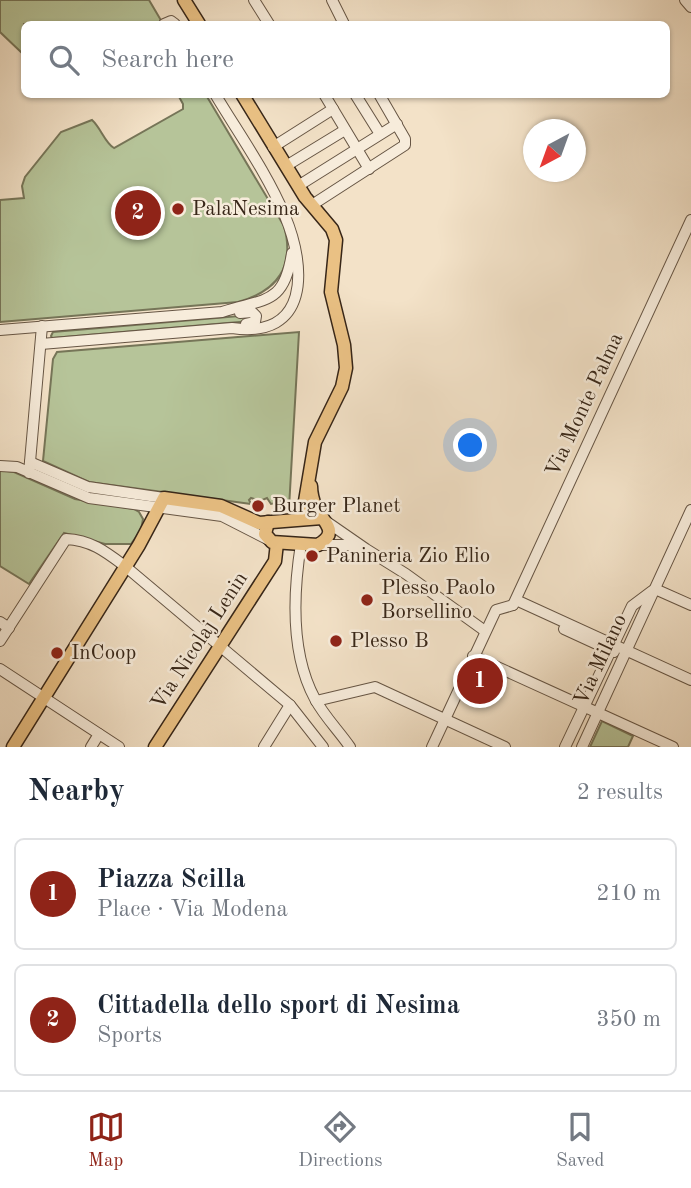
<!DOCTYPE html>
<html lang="en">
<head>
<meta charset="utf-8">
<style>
  :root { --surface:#fff; --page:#f6f6f7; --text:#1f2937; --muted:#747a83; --line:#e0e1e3; --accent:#8f2418 }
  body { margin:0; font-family:"Old Standard TT",serif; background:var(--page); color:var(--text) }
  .compass { position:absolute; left:523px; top:119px; width:63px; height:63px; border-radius:50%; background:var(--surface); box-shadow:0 2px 5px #0004; rotate:221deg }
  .you { position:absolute; left:471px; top:446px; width:24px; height:24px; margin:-18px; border:5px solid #fff; border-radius:50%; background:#1a73e8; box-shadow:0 0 0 10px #1a73e833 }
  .badge { display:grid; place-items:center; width:46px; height:46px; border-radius:50%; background:var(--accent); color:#fff; font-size:23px; font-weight:700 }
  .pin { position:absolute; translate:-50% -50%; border:4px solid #fff; box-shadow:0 2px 7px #0006 }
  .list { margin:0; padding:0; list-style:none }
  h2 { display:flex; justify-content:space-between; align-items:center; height:91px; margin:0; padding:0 28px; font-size:30px }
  h2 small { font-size:23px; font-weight:400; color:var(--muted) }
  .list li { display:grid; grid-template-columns:46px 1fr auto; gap:21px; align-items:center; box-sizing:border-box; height:112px; margin:0 14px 14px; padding:0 14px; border:2px solid var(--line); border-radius:10px }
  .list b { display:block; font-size:26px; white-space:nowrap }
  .list p { margin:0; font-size:23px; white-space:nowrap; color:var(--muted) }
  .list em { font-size:23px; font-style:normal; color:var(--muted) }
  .icon { flex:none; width:38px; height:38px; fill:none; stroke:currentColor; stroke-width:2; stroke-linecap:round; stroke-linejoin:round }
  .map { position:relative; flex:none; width:691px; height:747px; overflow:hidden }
  .search { position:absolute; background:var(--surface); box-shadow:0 2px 5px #0004; left:21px; right:21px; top:21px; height:77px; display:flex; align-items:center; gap:18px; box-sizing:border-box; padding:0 24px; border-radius:10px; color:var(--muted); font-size:26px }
  .sheet { height:343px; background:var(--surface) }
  nav { display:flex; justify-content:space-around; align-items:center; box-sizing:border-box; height:98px; border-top:2px solid var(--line); background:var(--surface); font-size:19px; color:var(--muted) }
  nav a { display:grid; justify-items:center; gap:4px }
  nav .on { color:var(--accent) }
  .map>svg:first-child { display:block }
  .grass { fill:#b6c499; stroke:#767558; stroke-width:2 }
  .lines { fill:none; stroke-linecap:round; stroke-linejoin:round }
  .minor-casing { stroke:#654; stroke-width:12 }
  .major-casing { stroke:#372618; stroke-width:15 }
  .minor { stroke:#f7ecdb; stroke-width:10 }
  .major { stroke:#eac184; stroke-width:12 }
  .poi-dot { fill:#8f2418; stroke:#f7ecdb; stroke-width:2.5 }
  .labels { text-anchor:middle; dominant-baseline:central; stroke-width:5; stroke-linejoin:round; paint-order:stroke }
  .poi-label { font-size:21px; fill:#372618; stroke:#f7ecdb; text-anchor:start }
  .street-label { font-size:21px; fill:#372618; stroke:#f7ecdb }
</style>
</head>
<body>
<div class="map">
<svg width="691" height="747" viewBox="0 0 691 747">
  <rect width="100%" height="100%" fill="#f3e2c8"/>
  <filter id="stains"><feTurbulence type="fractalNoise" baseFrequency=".00286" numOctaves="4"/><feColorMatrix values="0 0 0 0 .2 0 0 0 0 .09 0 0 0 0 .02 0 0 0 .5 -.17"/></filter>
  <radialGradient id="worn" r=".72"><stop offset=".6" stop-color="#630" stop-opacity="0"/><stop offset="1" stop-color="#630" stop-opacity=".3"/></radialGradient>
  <!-- grass -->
  <g class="grass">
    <polygon points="0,0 149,0 162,22 158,24 24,24 24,55 0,32"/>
    <path d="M178,95H206L284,226C295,266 278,291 238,302L0,322V200L24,198L22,186L25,177L61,132L92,120C101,128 105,143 114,148L183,109V104Z"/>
    <polygon points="251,315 251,321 52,338 51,336 53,332"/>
    <polygon points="299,332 289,508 281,508 280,500 277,499 276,503 271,504 267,498 260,501 251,498 249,500 251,504 89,482 43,461 53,359 57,352"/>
    <polygon points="0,470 14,472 75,499 134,509 139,512 143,519 141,530 131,544 105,544 64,533 29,584 0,566"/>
    <polygon points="602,721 633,736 628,747 590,747"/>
  </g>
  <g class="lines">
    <defs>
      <g id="minor">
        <polyline points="254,0 269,24"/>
        <polyline points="332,0 344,24"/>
        <polyline points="685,0 691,7"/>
        <polyline points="164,24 171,21 175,24"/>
        <polyline points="324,94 369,169"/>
        <polyline points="355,94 380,134"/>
        <polyline points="273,147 333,109"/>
        <polyline points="286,166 345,130"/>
        <polyline points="298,186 397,124"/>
        <polyline points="312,205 405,145 405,139 379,94"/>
        <polyline points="240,313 252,312 256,316 255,322 246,324"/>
        <path d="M0,330L222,312C264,298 284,306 292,253"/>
        <path d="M41,344L232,328C309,339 307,269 285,216C267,173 239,134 215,94"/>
        <polyline points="30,462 88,487 164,498"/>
        <polyline points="0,466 17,467 89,498 222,516 267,539"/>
        <polyline points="29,473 42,326"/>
        <polyline points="327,522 366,549 406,574 485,631"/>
        <path d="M301,544C293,594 290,653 315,699C324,716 339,731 350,747"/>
        <polyline points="318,545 349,545 359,547"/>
        <polyline points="655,589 691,605"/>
        <polyline points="516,600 691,680"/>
        <polyline points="513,605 691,220"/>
        <polyline points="0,622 9,628"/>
        <polyline points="564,629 614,652"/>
        <path d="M0,641L66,539C91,540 106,552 126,567L290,705L323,747"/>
        <polyline points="473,656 673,747"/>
        <polyline points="0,669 119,747"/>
        <polyline points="316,701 375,687 505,747"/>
        <polyline points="91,747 99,734"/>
        <polyline points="264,747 290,705"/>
        <polyline points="432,747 496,610 513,605"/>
        <polyline points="565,747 632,606 652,591"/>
        <polyline points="582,747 691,510"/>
      </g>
      <g id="major">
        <polyline points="184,0 199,24"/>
        <polyline points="242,94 305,197 332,229 336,240 331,292 344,345 346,368 342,387 315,442 303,513 300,519"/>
        <path d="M268,522L265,534L272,542L318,545C340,532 324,523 316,508C313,501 311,494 311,486"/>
        <polyline points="13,747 139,545 164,498 221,506 259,523 322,518"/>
        <polyline points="155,747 275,561 277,543"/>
      </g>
    </defs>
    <!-- minor casing -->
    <use href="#minor" class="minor-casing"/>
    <!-- major casing -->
    <use href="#major" class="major-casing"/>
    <!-- minor -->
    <use href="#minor" class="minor"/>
    <!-- major -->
    <use href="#major" class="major"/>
  </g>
  <!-- markers -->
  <g class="poi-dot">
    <circle cx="178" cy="209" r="7"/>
    <circle cx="258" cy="506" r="7"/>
    <circle cx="312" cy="556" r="7"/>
    <circle cx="367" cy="600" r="7"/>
    <circle cx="336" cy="641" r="7"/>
    <circle cx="57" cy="653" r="7"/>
  </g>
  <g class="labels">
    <!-- poi labels -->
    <g class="poi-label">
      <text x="192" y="209">PalaNesima</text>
      <text x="272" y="506">Burger Planet</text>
      <text x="326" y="556">Panineria Zio Elio</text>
      <text x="381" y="588">Plesso Paolo<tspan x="381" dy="24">Borsellino</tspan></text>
      <text x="350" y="641">Plesso B</text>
      <text x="71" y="653">InCoop</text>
    </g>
    <!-- street labels -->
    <g class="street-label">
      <text transform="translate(585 405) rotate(-65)">Via Monte Palma</text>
      <text transform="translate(200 641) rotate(-57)">Via Nicolaj Lenin</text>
      <text transform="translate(601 660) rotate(-65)">Via Milano</text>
    </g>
  </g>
  <rect width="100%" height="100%" filter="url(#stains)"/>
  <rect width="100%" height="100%" fill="url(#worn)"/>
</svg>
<svg class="compass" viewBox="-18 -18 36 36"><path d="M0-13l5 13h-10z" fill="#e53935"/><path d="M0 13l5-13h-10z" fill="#747a83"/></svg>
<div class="you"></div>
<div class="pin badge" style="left:480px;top:681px">1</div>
<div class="pin badge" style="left:138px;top:213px">2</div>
<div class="search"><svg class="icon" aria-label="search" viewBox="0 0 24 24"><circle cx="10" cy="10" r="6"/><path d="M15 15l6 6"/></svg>Search here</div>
</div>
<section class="sheet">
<h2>Nearby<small>2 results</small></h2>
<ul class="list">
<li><span class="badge">1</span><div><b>Piazza Scilla</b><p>Place · Via Modena</p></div><em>210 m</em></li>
<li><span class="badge">2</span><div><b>Cittadella dello sport di Nesima</b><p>Sports</p></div><em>350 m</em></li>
</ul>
</section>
<nav>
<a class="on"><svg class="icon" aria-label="map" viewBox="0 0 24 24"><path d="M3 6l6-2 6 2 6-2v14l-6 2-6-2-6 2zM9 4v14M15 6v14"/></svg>Map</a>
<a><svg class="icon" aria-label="directions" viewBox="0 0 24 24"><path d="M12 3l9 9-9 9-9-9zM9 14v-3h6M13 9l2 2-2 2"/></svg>Directions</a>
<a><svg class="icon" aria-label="saved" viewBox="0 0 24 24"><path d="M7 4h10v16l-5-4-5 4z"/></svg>Saved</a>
</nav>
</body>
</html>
